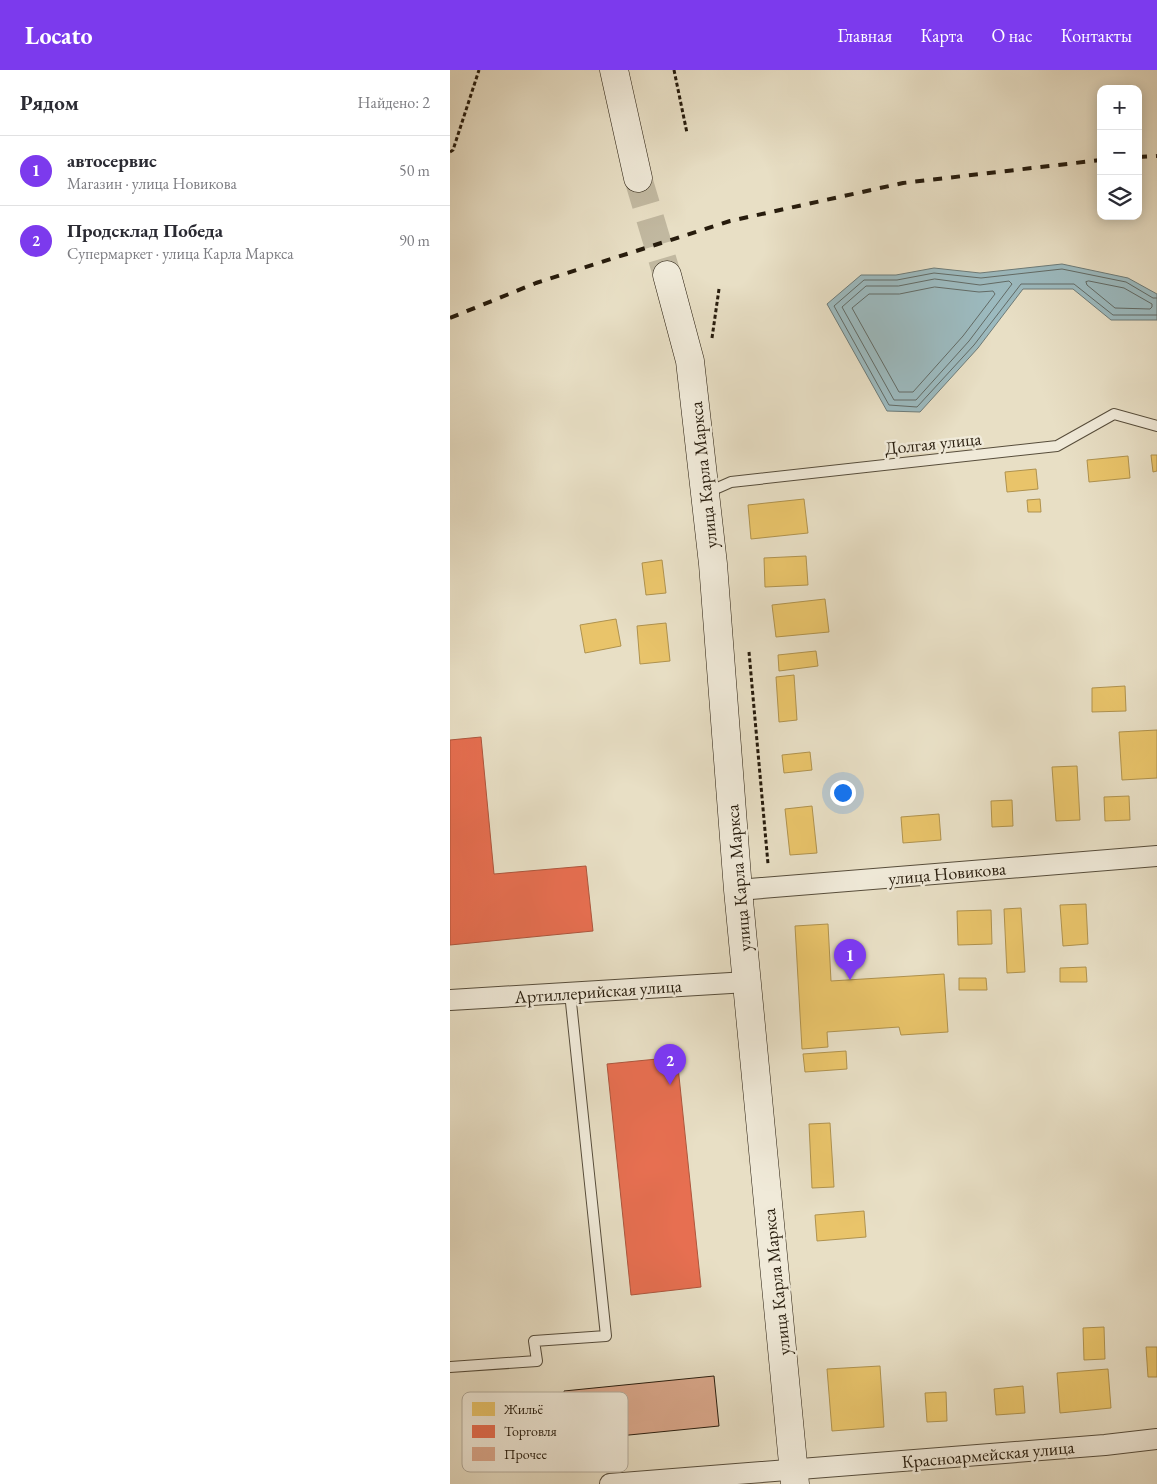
<!DOCTYPE html>
<html lang="ru">
<head>
<meta charset="utf-8">
<style>
  :root { --surface:#fff; --page:#f2f2f3; --text:#2b2b33; --muted:#7c7c81; --line:#e1e1e2; --accent:#7c3aed }
  body { margin:0; font-family:"EB Garamond",serif; background:var(--page); color:var(--text) }
  .controls { position:absolute; right:15px; top:15px; display:grid; overflow:hidden; border-radius:10px; box-shadow:0 2px 12px #0003 }
  .controls button { width:45px; height:45px; display:grid; place-items:center; padding:0; border:0; border-bottom:1px solid var(--line); background:var(--surface); color:var(--text); font:25px sans-serif }
  .you { position:absolute; left:392px; top:722px; width:18px; height:18px; margin:-12px; border:4px solid #fff; border-radius:50%; background:#1a73e8; box-shadow:0 0 0 8px #1a73e833 }
  .badge { display:grid; place-items:center; width:32px; height:32px; border-radius:50%; background:var(--accent); color:#fff; font-size:16px; font-weight:700 }
  .pin { position:absolute; translate:-50% -41px; filter:drop-shadow(0 1px 2px #0008) }
  .pin::after { content:''; position:absolute; top:26px; width:18px; height:15px; background:inherit; clip-path:polygon(0 0,100% 0,50% 100%) }
  .list { margin:0; padding:0; list-style:none }
  h2 { display:flex; justify-content:space-between; align-items:center; height:65px; margin:0; padding:0 20px; font-size:21px }
  h2 small { font-size:16px; font-weight:400; color:var(--muted) }
  .list li { display:grid; grid-template-columns:32px 1fr auto; gap:15px; align-items:center; box-sizing:border-box; height:70px; padding:0 20px; border-top:1px solid var(--line) }
  .list b { display:block; font-size:19px; white-space:nowrap }
  .list p { margin:0; font-size:16px; white-space:nowrap; color:var(--muted) }
  .list em { font-size:16px; font-style:normal; color:var(--muted) }
  .icon { flex:none; width:28px; height:28px; fill:none; stroke:currentColor; stroke-width:2; stroke-linecap:round; stroke-linejoin:round }
  .map { position:relative; flex:none; width:707px; height:1414px; overflow:hidden }
  header { display:flex; align-items:center; gap:30px; box-sizing:border-box; height:70px; padding:0 25px; background:var(--accent); color:#fff }
  header strong { font-size:24px }
  nav { display:flex; gap:28px; margin-inline-start:auto; font-size:18px }
  main { display:flex }
  aside { flex:1; background:var(--surface) }
  .map>svg:first-child { display:block }
  .water { fill:#9cbabf; stroke:#6d7b78 }
  .homes { fill:#e9c46a; stroke:#af924e }
  .shops { fill:#e76f51; stroke:#ad563d }
  .lines { fill:none; stroke-linecap:round; stroke-linejoin:round }
  .shore { stroke:#626b66; stroke-width:1 }
  .building { fill:#dca98d; stroke:#271c0d }
  .secondary-tunnel { stroke:#c1b8a0; stroke-width:28; stroke-dasharray:28 14; stroke-linecap:butt }
  .service-casing { stroke:#574d3b; stroke-width:12 }
  .minor-casing { stroke:#574d3b; stroke-width:22 }
  .secondary-casing { stroke:#271c0d; stroke-width:29 }
  .path { stroke:#271c0d; stroke-width:3; stroke-dasharray:4 2.5; stroke-linecap:butt }
  .service { stroke:#f0ead9; stroke-width:10 }
  .minor { stroke:#f0ead9; stroke-width:20 }
  .secondary { stroke:#f0ead9; stroke-width:28 }
  .rail { stroke:#271c0d; stroke-width:4; stroke-dasharray:9 9; stroke-linecap:butt }
  .labels { text-anchor:middle; dominant-baseline:central; stroke-width:5; stroke-linejoin:round; paint-order:stroke }
  .street-label { font-size:18px; fill:#271c0d; stroke:#f0ead9 }
  .key { fill:#f0ead9; stroke:#b4ac9c; stroke-width:1 }
  .key-label { font-size:14px; fill:#271c0d }
</style>
</head>
<body>
<header>
<strong>Locato</strong>
<nav><a>Главная</a><a>Карта</a><a>О нас</a><a>Контакты</a></nav>
</header>
<main>
<aside>
<h2>Рядом<small>Найдено: 2</small></h2>
<ul class="list">
<li><span class="badge">1</span><div><b>автосервис</b><p>Магазин · улица Новикова</p></div><em>50 m</em></li>
<li><span class="badge">2</span><div><b>Продсклад Победа</b><p>Супермаркет · улица Карла Маркса</p></div><em>90 m</em></li>
</ul>
</aside>
<div class="map">
<svg width="707" height="1414" viewBox="0 0 707 1414">
  <rect width="100%" height="100%" fill="#e8dfc5"/>
  <filter id="stains"><feTurbulence type="fractalNoise" baseFrequency=".004" numOctaves="4"/><feColorMatrix values="0 0 0 0 .2 0 0 0 0 .09 0 0 0 0 .02 0 0 0 .5 -.17"/></filter>
  <radialGradient id="worn" r=".72"><stop offset=".6" stop-color="#630" stop-opacity="0"/><stop offset="1" stop-color="#630" stop-opacity=".3"/></radialGradient>
  <!-- water -->
  <polygon class="water" points="612,194 678,208 707,224 707,250 661,250 623,219 573,219 528,278 470,342 437,341 377,234 411,205 446,205 484,198 530,203"/>
  <!-- homes -->
  <g class="homes">
    <polygon points="701,385 707,385 707,401 703,402"/>
    <polygon points="678,386 680,408 639,412 637,390"/>
    <polygon points="586,399 588,419 557,422 555,402"/>
    <polygon points="354,429 358,463 301,469 298,435"/>
    <polygon points="590,429 591,442 578,442 577,430"/>
    <polygon points="356,486 358,515 315,517 314,488"/>
    <polygon points="212,490 216,523 196,525 192,493"/>
    <polygon points="375,529 379,562 326,567 322,535"/>
    <polygon points="166,549 171,576 135,583 130,555"/>
    <polygon points="216,553 220,591 190,594 187,556"/>
    <polygon points="366,581 368,596 329,601 328,585"/>
    <polygon points="344,605 347,650 329,652 326,607"/>
    <polygon points="675,616 676,641 642,642 642,618"/>
    <polygon points="707,660 707,708 672,710 669,662"/>
    <polygon points="360,682 362,700 334,703 332,685"/>
    <polygon points="627,696 630,750 606,751 602,697"/>
    <polygon points="679,726 680,750 655,751 654,727"/>
    <polygon points="562,730 563,756 542,757 541,731"/>
    <polygon points="362,736 367,783 340,785 335,739"/>
    <polygon points="489,744 491,770 453,773 451,747"/>
    <polygon points="636,834 638,874 613,876 610,835"/>
    <polygon points="571,838 575,902 557,903 554,839"/>
    <polygon points="541,840 542,874 508,875 507,841"/>
    <polygon points="378,854 381,911 494,904 498,962 451,965 449,957 377,962 378,977 352,979 345,856"/>
    <polygon points="636,897 637,912 610,912 610,898"/>
    <polygon points="509,908 536,908 537,920 509,920"/>
    <polygon points="396,981 397,999 355,1002 353,984"/>
    <polygon points="380,1053 384,1117 362,1118 359,1054"/>
    <polygon points="414,1141 416,1167 367,1171 365,1145"/>
    <polygon points="654,1257 655,1289 634,1290 633,1258"/>
    <polygon points="696,1277 707,1277 707,1307 698,1307"/>
    <polygon points="430,1296 434,1357 382,1361 377,1299"/>
    <polygon points="658,1299 661,1338 610,1343 607,1303"/>
    <polygon points="573,1316 575,1343 546,1345 544,1319"/>
    <polygon points="496,1322 497,1351 477,1352 475,1323"/>
  </g>
  <!-- shops -->
  <g class="shops">
    <polygon points="31,667 44,804 136,796 143,861 0,875 0,670"/>
    <polygon points="227,987 251,1217 181,1225 157,994"/>
  </g>
  <g class="lines">
    <!-- shore -->
    <g class="shore">
      <polygon points="485,209 530,215 559,211 562,214 519,271 466,330 444,330 392,237 416,216 448,216"/>
      <polygon points="639,211 674,218 702,234 702,237 700,239 665,238 637,215 636,212"/>
      <polygon points="485,217 529,222 543,221 545,224 513,266 463,322 449,322 402,238 419,224 449,224"/>
      <polyline points="707,228 703,228 676,212 612,199 531,208 484,203 447,210 414,210 384,236 439,335 467,337 524,275 571,214 624,214 663,245 707,245"/>
    </g>
  </g>
  <!-- building -->
  <polygon class="building" points="264,1306 269,1356 119,1371 114,1321"/>
  <g class="lines">
    <!-- secondary-tunnel -->
    <polyline class="secondary-tunnel" points="188,108 217,205"/>
    <defs>
      <g id="service">
        <polyline points="256,423 281,412 607,376 664,344 707,356"/>
        <polyline points="0,1297 87,1291 84,1271 156,1266 120,923"/>
      </g>
      <g id="minor">
        <polyline points="288,820 707,786"/>
        <polyline points="0,930 297,912"/>
        <polyline points="160,1414 655,1375 707,1369"/>
      </g>
      <g id="secondary">
        <polyline points="164,0 188,108"/>
        <polyline points="217,205 240,291 263,494 288,820 345,1414"/>
      </g>
    </defs>
    <!-- service casing -->
    <use href="#service" class="service-casing"/>
    <!-- minor casing -->
    <use href="#minor" class="minor-casing"/>
    <!-- secondary casing -->
    <use href="#secondary" class="secondary-casing"/>
    <!-- path -->
    <g class="path">
      <polyline points="224,0 237,63"/>
      <polyline points="0,82 3,80 29,0"/>
      <polyline points="262,268 269,219"/>
      <polyline points="299,582 318,794"/>
    </g>
    <!-- service -->
    <use href="#service" class="service"/>
    <!-- minor -->
    <use href="#minor" class="minor"/>
    <!-- secondary -->
    <use href="#secondary" class="secondary"/>
    <!-- rail -->
    <g class="rail">
      <polyline points="688,87 707,86"/>
      <polyline points="0,248 86,213 280,151 453,113 651,90"/>
    </g>
  </g>
  <g class="labels">
    <!-- street labels -->
    <g class="street-label">
      <text transform="translate(483 373) rotate(-6)">Долгая улица</text>
      <text transform="translate(253 405) rotate(-96)">улица Карла Маркса</text>
      <text transform="translate(497 803) rotate(-5)">улица Новикова</text>
      <text transform="translate(288 808) rotate(-95)">улица Карла Маркса</text>
      <text transform="translate(148 921) rotate(-4)">Артиллерийская улица</text>
      <text transform="translate(326 1212) rotate(-96)">улица Карла Маркса</text>
      <text transform="translate(538 1384) rotate(-5)">Красноармейская улица</text>
    </g>
  </g>
  <!-- legend -->
  <rect x="12" y="1322" width="166" height="80" rx="8" class="key"/>
  <rect x="22" y="1332" width="23" height="14" fill="#e9c46a"/>
  <rect x="22" y="1355" width="23" height="13" fill="#e76f51"/>
  <rect x="22" y="1377" width="23" height="14" fill="#dca98d"/>
  <g class="key-label">
    <text x="54" y="1344">Жильё</text>
    <text x="54" y="1366">Торговля</text>
    <text x="54" y="1389">Прочее</text>
  </g>
  <rect width="100%" height="100%" filter="url(#stains)"/>
  <rect width="100%" height="100%" fill="url(#worn)"/>
</svg>
<div class="controls">
<button>+</button>
<button>−</button>
<button><svg class="icon" aria-label="layers" viewBox="0 0 24 24"><path d="M12 4l9 5-9 5-9-5zM3 14l9 5 9-5"/></svg></button>
</div>
<div class="you"></div>
<div class="pin badge" style="left:400px;top:910px">1</div>
<div class="pin badge" style="left:220px;top:1015px">2</div>
</div>
</main>
</body>
</html>
